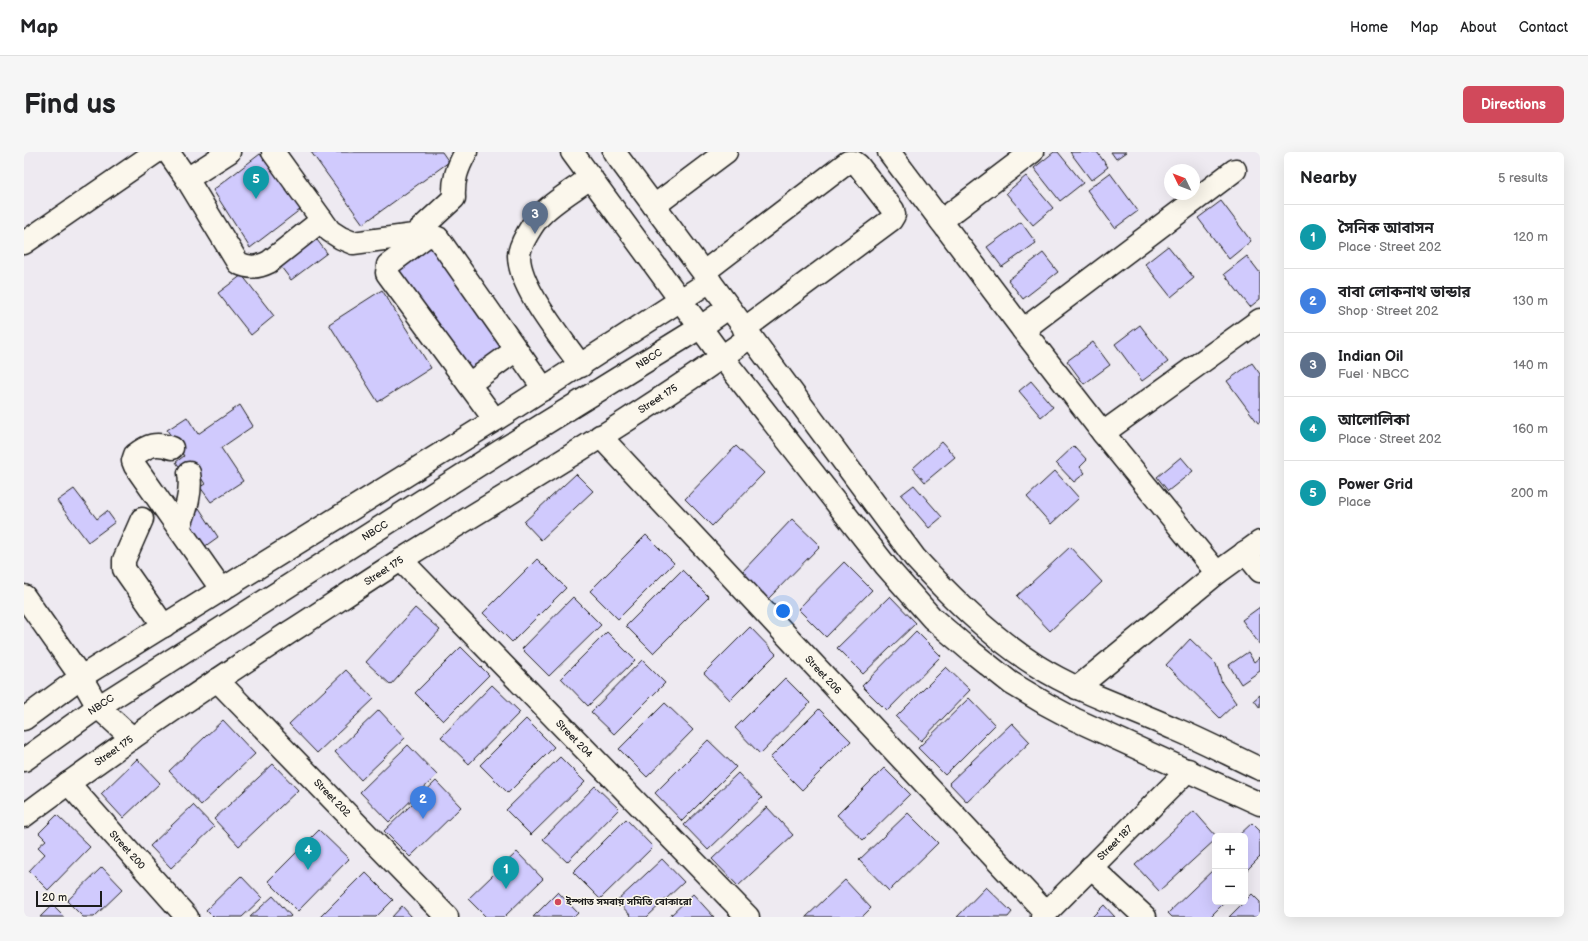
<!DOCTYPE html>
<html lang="en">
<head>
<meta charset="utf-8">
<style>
  :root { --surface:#fff; --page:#f6f6f6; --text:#202124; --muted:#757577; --line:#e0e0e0; --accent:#d1495b }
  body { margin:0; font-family:"Balsamiq Sans","Noto Sans Bengali",sans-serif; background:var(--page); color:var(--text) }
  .controls { position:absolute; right:12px; bottom:12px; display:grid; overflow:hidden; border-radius:6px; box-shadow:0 4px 16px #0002 }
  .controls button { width:36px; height:36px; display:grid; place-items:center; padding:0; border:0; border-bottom:1px solid var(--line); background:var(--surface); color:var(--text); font:20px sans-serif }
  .compass { position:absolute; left:1140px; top:12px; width:36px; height:36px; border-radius:50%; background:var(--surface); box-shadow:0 4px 16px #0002; rotate:313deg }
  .scale { position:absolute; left:12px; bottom:10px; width:66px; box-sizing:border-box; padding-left:4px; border:2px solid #1c1c1c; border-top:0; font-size:11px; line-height:14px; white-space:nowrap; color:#1c1c1c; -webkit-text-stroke:3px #fbf7ec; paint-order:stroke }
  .you { position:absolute; left:759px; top:459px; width:14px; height:14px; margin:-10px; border:3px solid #fff; border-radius:50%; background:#1a73e8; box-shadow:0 0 0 6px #1a73e833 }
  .badge { display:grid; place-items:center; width:26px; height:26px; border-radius:50%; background:var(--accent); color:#fff; font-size:13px; font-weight:700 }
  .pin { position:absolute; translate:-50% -33px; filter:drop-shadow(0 1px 2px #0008) }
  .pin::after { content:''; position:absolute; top:21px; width:14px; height:12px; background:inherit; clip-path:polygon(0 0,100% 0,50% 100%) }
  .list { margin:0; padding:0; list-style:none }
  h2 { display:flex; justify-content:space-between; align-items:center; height:52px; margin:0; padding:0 16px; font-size:17px }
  h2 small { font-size:13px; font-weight:400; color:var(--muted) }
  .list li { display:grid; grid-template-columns:26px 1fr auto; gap:12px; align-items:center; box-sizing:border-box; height:64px; padding:0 16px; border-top:1px solid var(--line) }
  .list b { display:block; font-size:15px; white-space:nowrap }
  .list p { margin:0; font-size:13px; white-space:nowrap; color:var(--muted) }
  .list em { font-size:13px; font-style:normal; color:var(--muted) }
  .map { position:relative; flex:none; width:1236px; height:765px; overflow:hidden; border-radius:6px }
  header { display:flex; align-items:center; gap:24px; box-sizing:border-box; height:56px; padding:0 20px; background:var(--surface); border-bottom:1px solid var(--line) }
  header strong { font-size:19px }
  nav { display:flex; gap:22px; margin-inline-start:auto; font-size:14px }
  .intro { display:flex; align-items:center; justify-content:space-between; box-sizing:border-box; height:96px; padding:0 24px }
  h1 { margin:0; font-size:28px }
  .button { padding:10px 18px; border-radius:6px; background:var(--accent); color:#fff; font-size:14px; font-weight:700 }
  main { display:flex; gap:24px; padding:0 24px }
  aside { flex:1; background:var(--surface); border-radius:6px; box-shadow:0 4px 16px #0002 }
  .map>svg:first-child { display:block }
  .building { fill:#d0cafd; stroke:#1c1c1c }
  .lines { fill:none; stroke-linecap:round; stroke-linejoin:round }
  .minor-casing { stroke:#1c1c1c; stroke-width:25 }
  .minor { stroke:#fbf7ec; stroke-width:22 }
  .poi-dot { fill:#d1495b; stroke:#fbf7ec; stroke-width:1.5 }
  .labels { text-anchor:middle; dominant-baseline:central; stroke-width:3; stroke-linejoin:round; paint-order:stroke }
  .street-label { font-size:10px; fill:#1c1c1c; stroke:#fbf7ec }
  .poi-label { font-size:10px; font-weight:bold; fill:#1c1c1c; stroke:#fbf7ec; text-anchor:start }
</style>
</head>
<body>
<header>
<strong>Map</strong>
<nav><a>Home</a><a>Map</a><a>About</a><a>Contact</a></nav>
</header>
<div class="intro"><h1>Find us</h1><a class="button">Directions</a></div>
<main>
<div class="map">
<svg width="1236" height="765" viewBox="0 0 1236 765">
  <rect width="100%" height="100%" fill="#eeeaf1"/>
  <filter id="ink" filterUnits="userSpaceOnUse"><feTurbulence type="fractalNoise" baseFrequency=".025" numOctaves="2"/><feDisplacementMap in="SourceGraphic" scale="8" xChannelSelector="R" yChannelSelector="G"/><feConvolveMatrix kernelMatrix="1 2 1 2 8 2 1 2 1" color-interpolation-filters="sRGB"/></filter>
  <g filter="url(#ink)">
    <!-- building -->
    <g class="building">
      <polygon points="287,0 418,0 425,10 339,72"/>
      <polygon points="1030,0 1034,0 1059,31 1036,49 1010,16"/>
      <polygon points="1046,0 1073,0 1084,15 1067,28"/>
      <polygon points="1087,0 1102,0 1092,7"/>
      <polygon points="236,2 277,57 226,96 189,38"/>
      <polygon points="1086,21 1114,59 1091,76 1063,38"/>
      <polygon points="1002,24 1029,56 1009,73 982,41"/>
      <polygon points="1197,49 1227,89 1205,107 1174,66"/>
      <polygon points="997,70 1012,91 978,115 963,95"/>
      <polygon points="290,84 303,101 267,128 254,111"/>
      <polygon points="403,89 480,194 445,219 368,115"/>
      <polygon points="1144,94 1170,126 1147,145 1121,112"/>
      <polygon points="1019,101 1034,120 999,147 984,128"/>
      <polygon points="1223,104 1236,121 1236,147 1226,155 1200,122"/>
      <polygon points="218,123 250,164 227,183 194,141"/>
      <polygon points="358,138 407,216 354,250 305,172"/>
      <polygon points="1116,173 1144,210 1118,229 1091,192"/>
      <polygon points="1069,190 1086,213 1060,232 1043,209"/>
      <polygon points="1228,211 1236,222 1236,270 1234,271 1203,229"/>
      <polygon points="1007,229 1029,255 1017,265 995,239"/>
      <polygon points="216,253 229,274 197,296 219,329 187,350 176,335 181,332 170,315 160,322 152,310 160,304 143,278 163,265 174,282"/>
      <polygon points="918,290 931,305 901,330 889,316"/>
      <polygon points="712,294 740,321 688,374 661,347"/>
      <polygon points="1050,294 1063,308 1056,315 1061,321 1050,330 1032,311"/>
      <polygon points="1157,305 1169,319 1144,339 1133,325"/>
      <polygon points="1031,319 1055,346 1027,372 1003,345"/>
      <polygon points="552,322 569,339 517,388 500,370"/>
      <polygon points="890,333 918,365 905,376 877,343"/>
      <polygon points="50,337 73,367 83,359 91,370 64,390 33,349"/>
      <polygon points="175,356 194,385 180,395 160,366"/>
      <polygon points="768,367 796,394 744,447 717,421"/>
      <polygon points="622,383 650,411 594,467 566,439"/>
      <polygon points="1046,395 1078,430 1026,479 993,444"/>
      <polygon points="513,407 542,436 488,490 459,461"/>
      <polygon points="820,410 848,438 802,485 774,457"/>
      <polygon points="658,418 685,445 629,501 602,474"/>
      <polygon points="866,444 892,471 839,522 813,496"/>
      <polygon points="549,445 577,473 525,524 498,497"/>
      <polygon points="1236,455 1236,493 1218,468"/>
      <polygon points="391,456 416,478 367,533 342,510"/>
      <polygon points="726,475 752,502 706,548 680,521"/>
      <polygon points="892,479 917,504 863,559 838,534"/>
      <polygon points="583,480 611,508 564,554 537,526"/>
      <polygon points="1166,487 1192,512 1198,531 1212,551 1196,566 1142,513"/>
      <polygon points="437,495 465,523 419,569 391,541"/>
      <polygon points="1224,500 1230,510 1236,505 1236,519 1217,532 1205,513"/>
      <polygon points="618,508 641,531 590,582 567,560"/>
      <polygon points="922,515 946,538 897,589 872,565"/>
      <polygon points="322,518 350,547 293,601 265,572"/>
      <polygon points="761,526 786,551 736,602 711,576"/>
      <polygon points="468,533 496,560 445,612 417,585"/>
      <polygon points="1236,543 1236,556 1230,548"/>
      <polygon points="945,546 971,573 921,623 894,596"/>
      <polygon points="641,551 669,578 623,625 595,597"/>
      <polygon points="795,557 827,589 778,638 746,606"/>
      <polygon points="355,558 381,586 337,628 311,600"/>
      <polygon points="502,567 530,595 484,641 456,613"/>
      <polygon points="199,568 231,602 177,653 145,619"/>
      <polygon points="988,571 1006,590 943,650 925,631"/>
      <polygon points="684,588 712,615 658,669 631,641"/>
      <polygon points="384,593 413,623 365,670 336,640"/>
      <polygon points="536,605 561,630 507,683 482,658"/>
      <polygon points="113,607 136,631 99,666 77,642"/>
      <polygon points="249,612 274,638 215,694 190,667"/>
      <polygon points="860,616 886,642 839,688 813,663"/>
      <polygon points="714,621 738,646 684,698 660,673"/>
      <polygon points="412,629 437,655 386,705 360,679"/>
      <polygon points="571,634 595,657 543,710 519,687"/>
      <polygon points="169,653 190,675 147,716 126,694"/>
      <polygon points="743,655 769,683 714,734 688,707"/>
      <polygon points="1170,659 1192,684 1191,684 1191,688 1135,739 1111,713"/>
      <polygon points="884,661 914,691 865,739 835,708"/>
      <polygon points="33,663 66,695 24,738 5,719 21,702 14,695 22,688 15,681"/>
      <polygon points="602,667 629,695 576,747 549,720"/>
      <polygon points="1228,671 1236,679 1236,705 1221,720 1221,684 1214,684"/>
      <polygon points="295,678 325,707 274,759 244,729"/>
      <polygon points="493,700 519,727 480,765 462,765 444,747"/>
      <polygon points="638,707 660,730 623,765 608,765 593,749"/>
      <polygon points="78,715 99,737 70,765 59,765 43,749"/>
      <polygon points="1191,716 1191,750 1201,750 1186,765 1148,765 1144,761"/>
      <polygon points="341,720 369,748 352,765 296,765"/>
      <polygon points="217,724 238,746 218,765 189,765 182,758"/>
      <polygon points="821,728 847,756 838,765 782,765"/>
      <polygon points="962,735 988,760 984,765 933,765"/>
      <polygon points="534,740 554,761 550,765 509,765"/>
      <polygon points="669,742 690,765 645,765"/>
      <polygon points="1228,742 1236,750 1236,765 1205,765"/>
      <polygon points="249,744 267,764 266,765 226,765"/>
      <polygon points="28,753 40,765 16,765"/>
      <polygon points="1080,753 1091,765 1068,765"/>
      <polygon points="378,754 388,765 368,765"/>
    </g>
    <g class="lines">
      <defs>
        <g id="minor">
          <path d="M144,0L163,27L214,111C225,116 233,116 245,110L298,68"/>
          <path d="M249,0L306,79L317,86L329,91L390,83L430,46C429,28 433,16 442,0"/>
          <polyline points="548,0 698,205 862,414 908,466 948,500 987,531 1022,552 1050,567 1236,652"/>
          <path d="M590,0L891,406C928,446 967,485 1013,514C1056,541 1105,556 1151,577C1180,589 1208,604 1236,617"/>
          <polyline points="865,0 999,178 1079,281 1193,421"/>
          <polyline points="163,27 205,0"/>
          <polyline points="630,54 702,0"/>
          <polyline points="917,69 1008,0"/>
          <polyline points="0,91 132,0"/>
          <polyline points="680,120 824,10 830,10 834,13 869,58 870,63 867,68 720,177"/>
          <polyline points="999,178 1211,18"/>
          <path d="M557,214C539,188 495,136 495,104C495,93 510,69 518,62C530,49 553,36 567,25"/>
          <polyline points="445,232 492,198"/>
          <polyline points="471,268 363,121 364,113 404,83 414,86 520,237"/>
          <polyline points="1079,281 1236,168"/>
          <polyline points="576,284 1022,761"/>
          <path d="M148,296C132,290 124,293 111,303L109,309L111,314L198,438"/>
          <polyline points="118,367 100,408 100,417 140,474"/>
          <path d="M155,376C162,358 168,340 165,321"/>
          <polyline points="1221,400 1236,419"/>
          <polyline points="377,408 724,765"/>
          <polyline points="0,444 57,525 74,555 108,586"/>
          <polyline points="193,528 423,765"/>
          <polyline points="1053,536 1193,421 1236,390"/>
          <polyline points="0,567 57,525 471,268 686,129"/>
          <polyline points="0,608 74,555 475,300 677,175 704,156"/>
          <polyline points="44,631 163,765"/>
          <path d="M0,664C86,599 176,539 266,480C304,456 341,430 380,406C496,334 615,265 726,185"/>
          <polyline points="1067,715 1121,765"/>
          <polyline points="1018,765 1164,618"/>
        </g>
      </defs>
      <!-- minor casing -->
      <use href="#minor" class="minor-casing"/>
      <!-- minor -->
      <use href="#minor" class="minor"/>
    </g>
  </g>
  <!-- markers -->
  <circle class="poi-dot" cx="534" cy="750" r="4"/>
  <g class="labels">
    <!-- street labels -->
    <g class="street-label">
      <text transform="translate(625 207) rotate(-32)">NBCC</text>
      <text transform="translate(634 247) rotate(-33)">Street 175</text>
      <text transform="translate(351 379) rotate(-32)">NBCC</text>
      <text transform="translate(360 419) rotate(-33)">Street 175</text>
      <text transform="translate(799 523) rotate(47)">Street 206</text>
      <text transform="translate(77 553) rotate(-33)">NBCC</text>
      <text transform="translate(550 587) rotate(46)">Street 204</text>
      <text transform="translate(90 599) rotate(-35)">Street 175</text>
      <text transform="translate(308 646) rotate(46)">Street 202</text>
      <text transform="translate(1091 691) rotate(-45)">Street 187</text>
      <text transform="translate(103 698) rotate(48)">Street 200</text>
    </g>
    <!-- poi labels -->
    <g class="poi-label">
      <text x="542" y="750">ইস্পাত সমবায় সমিতি বোকারো</text>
    </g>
  </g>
</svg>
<div class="controls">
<button>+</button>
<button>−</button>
</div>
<svg class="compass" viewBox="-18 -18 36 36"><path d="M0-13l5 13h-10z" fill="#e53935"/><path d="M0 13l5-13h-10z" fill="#757577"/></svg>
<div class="scale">20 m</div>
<div class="you"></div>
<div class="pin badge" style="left:482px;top:737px;background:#0f9aa8">1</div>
<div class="pin badge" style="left:399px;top:667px;background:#3f7fe0">2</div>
<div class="pin badge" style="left:511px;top:82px;background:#5c6f8a">3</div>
<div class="pin badge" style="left:284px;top:718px;background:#0f9aa8">4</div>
<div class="pin badge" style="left:232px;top:47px;background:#0f9aa8">5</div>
</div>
<aside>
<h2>Nearby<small>5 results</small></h2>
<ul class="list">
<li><span class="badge" style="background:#0f9aa8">1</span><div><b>সৈনিক আবাসন</b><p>Place · Street 202</p></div><em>120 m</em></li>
<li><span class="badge" style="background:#3f7fe0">2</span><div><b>বাবা লোকনাথ ভান্ডার</b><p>Shop · Street 202</p></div><em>130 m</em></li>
<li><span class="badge" style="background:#5c6f8a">3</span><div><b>Indian Oil</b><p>Fuel · NBCC</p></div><em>140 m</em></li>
<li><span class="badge" style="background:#0f9aa8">4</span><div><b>আলোলিকা</b><p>Place · Street 202</p></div><em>160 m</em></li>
<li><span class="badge" style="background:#0f9aa8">5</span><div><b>Power Grid</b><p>Place</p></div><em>200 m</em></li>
</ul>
</aside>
</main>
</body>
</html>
